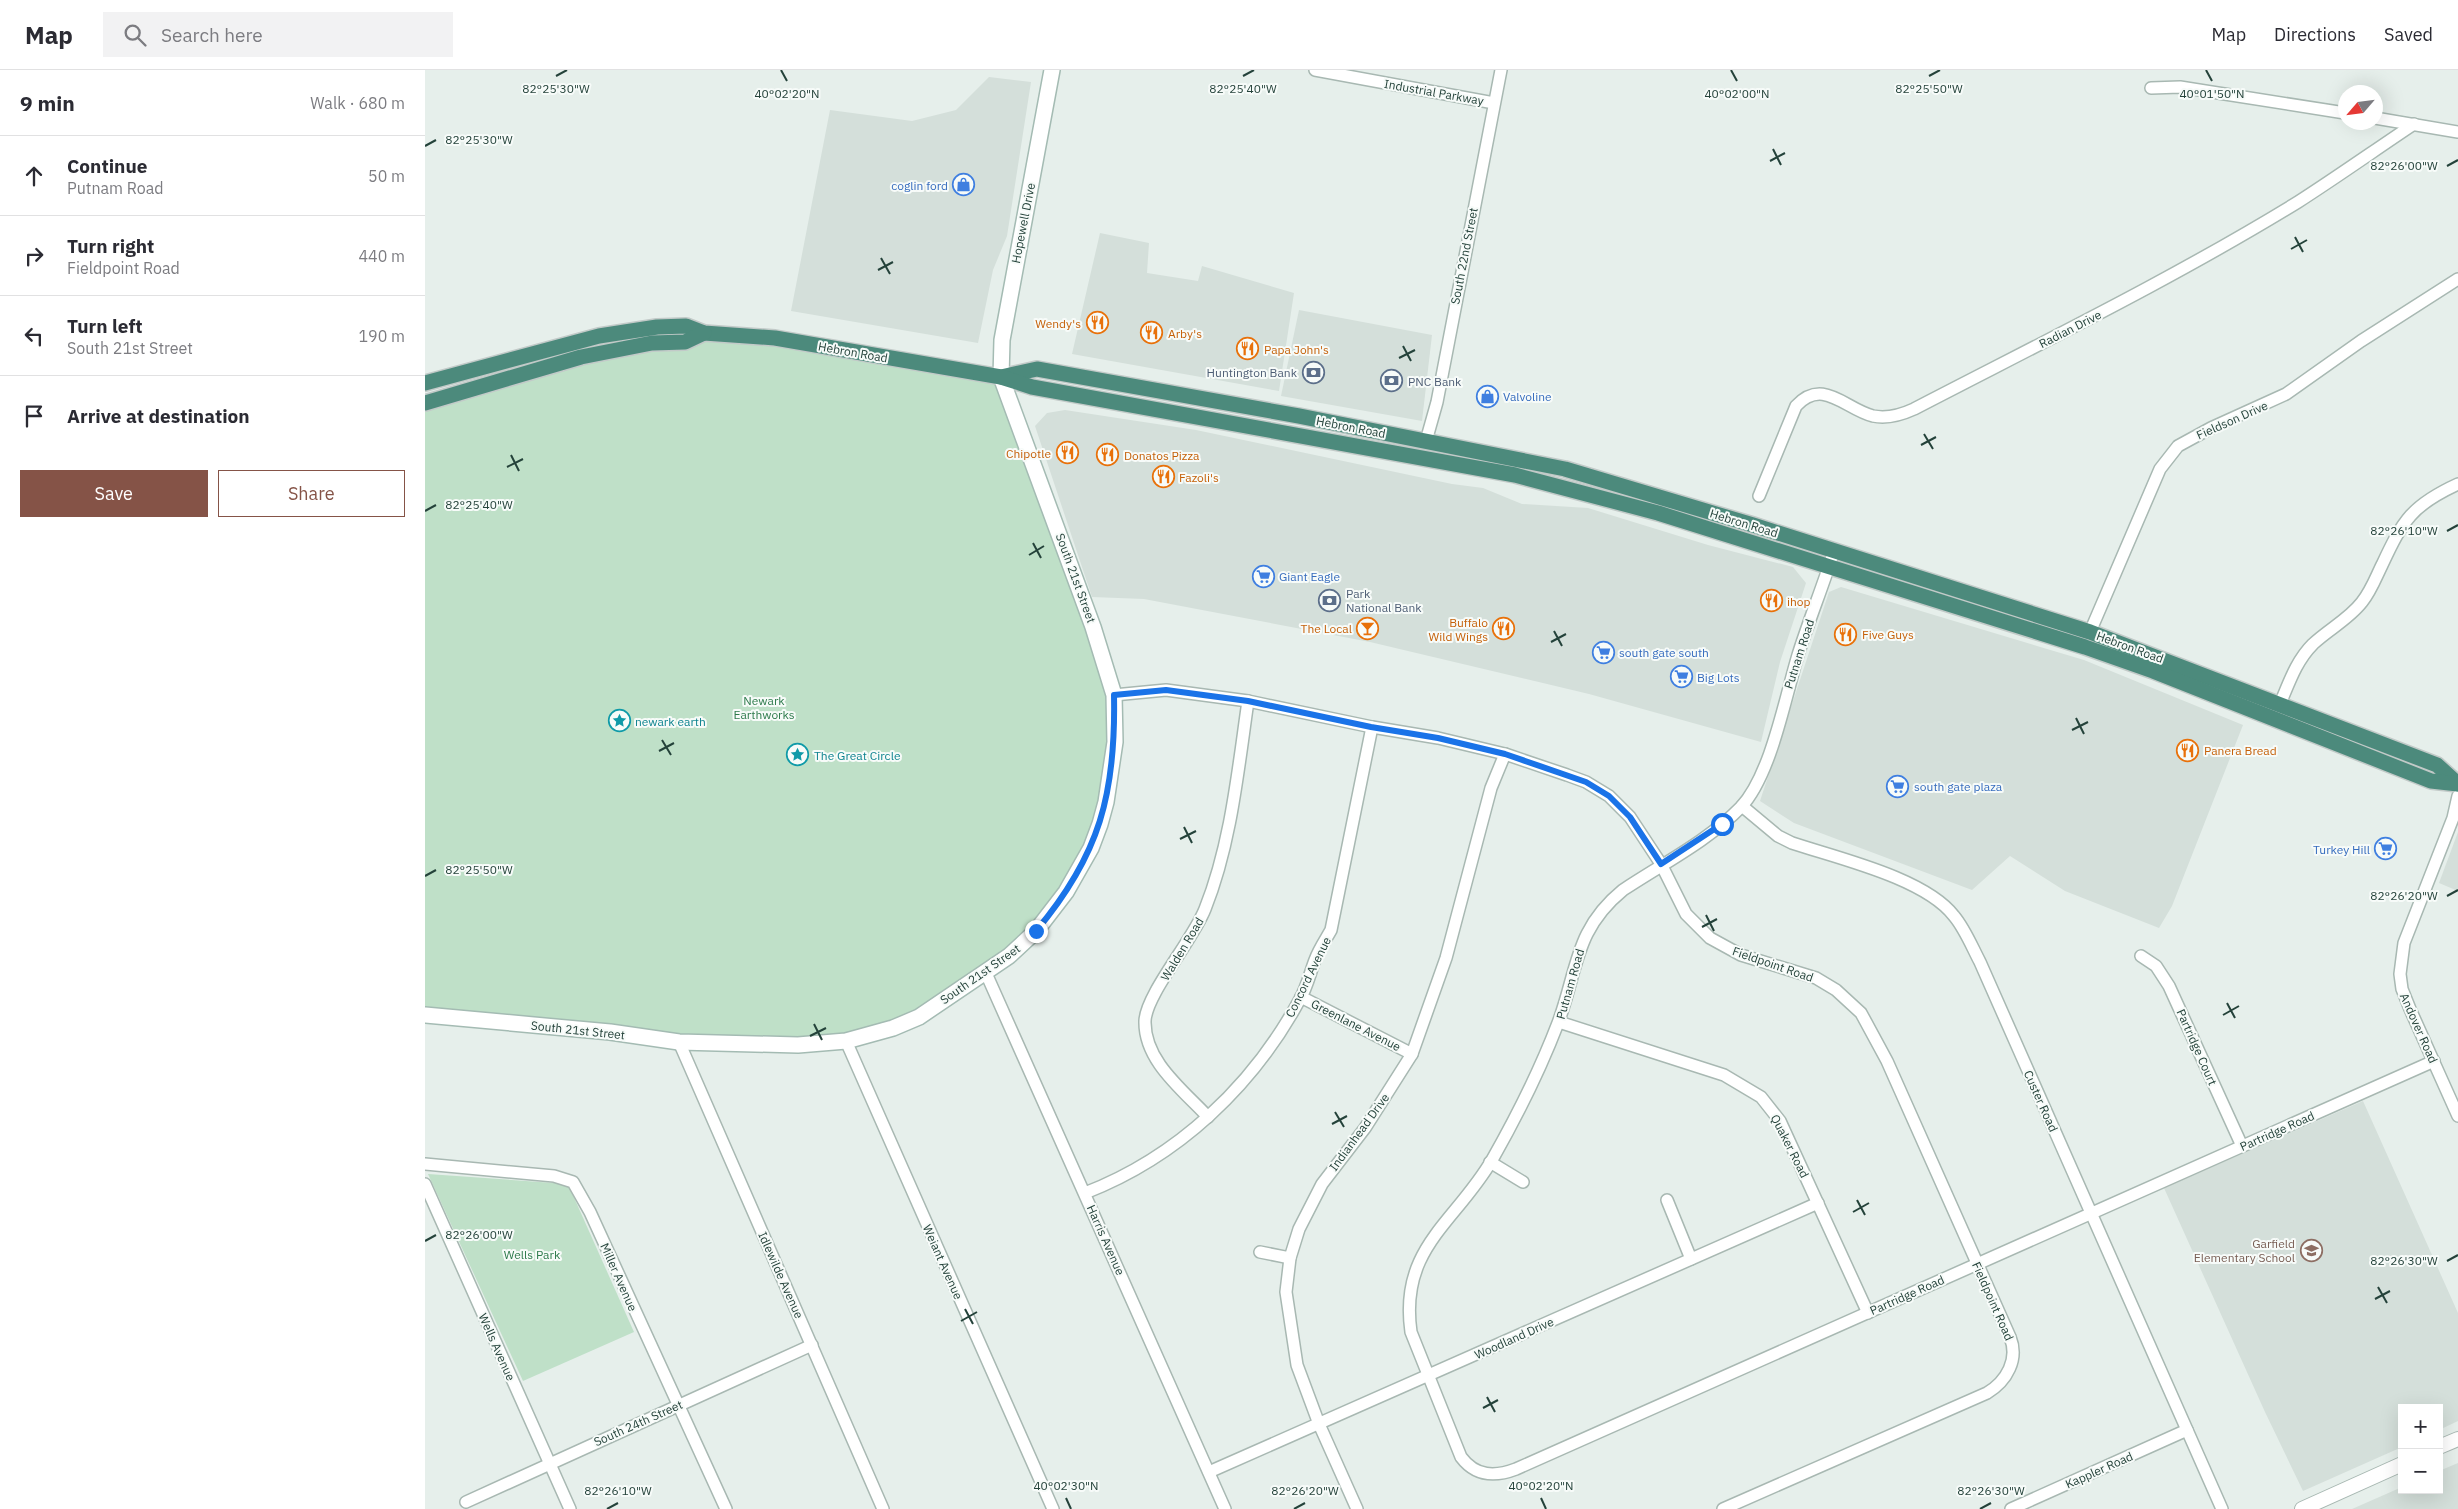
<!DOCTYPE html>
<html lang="en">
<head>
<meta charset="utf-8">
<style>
  :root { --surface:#fff; --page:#f2f2f3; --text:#2b2b33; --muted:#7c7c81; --line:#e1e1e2; --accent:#855347 }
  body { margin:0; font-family:"IBM Plex Sans",sans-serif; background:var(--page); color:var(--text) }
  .controls { position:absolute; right:15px; bottom:15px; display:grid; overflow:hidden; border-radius:0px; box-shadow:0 5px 20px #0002 }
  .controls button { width:45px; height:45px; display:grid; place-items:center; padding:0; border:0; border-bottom:1px solid var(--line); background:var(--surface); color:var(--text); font:25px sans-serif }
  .compass { position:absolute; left:1913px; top:15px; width:45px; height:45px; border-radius:50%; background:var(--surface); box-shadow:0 5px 20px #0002; rotate:242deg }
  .stop { position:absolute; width:15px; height:15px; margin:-11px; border:4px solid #1a73e8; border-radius:50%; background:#fff }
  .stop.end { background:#1a73e8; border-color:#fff; box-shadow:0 1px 5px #0008 }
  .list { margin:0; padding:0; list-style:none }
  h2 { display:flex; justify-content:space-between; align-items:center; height:65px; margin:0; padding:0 20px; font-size:21px }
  h2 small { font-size:16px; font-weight:400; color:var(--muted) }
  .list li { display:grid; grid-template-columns:32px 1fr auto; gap:15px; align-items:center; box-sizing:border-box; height:80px; padding:0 20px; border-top:1px solid var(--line) }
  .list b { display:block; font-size:19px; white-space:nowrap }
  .list p { margin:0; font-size:16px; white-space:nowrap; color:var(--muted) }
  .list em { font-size:16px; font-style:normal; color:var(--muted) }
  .actions { display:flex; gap:10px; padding:15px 20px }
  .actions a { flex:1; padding:11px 0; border:1px solid var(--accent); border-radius:0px; text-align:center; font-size:18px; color:var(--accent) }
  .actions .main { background:var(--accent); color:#fff }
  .icon { flex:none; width:28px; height:28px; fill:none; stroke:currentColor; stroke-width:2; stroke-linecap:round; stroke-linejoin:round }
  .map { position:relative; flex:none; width:2033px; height:1439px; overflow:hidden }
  header { display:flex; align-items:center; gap:30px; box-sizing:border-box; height:70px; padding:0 25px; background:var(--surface); border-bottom:1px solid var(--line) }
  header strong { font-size:24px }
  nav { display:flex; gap:28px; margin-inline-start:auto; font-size:18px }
  .search { width:350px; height:45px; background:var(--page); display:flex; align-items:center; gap:12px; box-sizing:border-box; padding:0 18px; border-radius:0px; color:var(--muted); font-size:19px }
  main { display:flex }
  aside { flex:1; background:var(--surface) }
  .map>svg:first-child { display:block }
  .built { fill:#d4dfda }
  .green { fill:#bfe0c8 }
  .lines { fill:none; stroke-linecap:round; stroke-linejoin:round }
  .minor-casing { stroke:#a8b8b2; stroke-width:14 }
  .tertiary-casing { stroke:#a8b8b2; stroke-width:16 }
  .secondary-casing { stroke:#a4bbb3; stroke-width:18 }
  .trunk-casing { stroke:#c2cac8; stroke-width:18 }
  .minor { stroke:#fff; stroke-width:11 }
  .tertiary { stroke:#fff; stroke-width:14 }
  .secondary { stroke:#fff; stroke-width:15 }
  .trunk { stroke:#4c8a7c; stroke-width:15 }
  .route { stroke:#1a73e8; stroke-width:6 }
  .ticks { fill:none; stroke:#24423a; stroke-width:2 }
  .labels { text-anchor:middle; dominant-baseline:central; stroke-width:4; stroke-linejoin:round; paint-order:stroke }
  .street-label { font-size:12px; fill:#24423a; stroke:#f7fbf9 }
  .shop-label { font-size:12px; fill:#366cbe; stroke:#f7fbf9; text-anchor:start }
  .food-label { font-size:12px; fill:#c56008; stroke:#f7fbf9; text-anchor:start }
  .service-label { font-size:12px; fill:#4e5e75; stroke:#f7fbf9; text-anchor:start }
  .park-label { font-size:12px; fill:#2d7a4b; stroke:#f7fbf9 }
  .culture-label { font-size:12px; fill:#0d838f; stroke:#f7fbf9; text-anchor:start }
  .education-label { font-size:12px; fill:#785e54; stroke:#f7fbf9; text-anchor:end }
  .ticks-label { font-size:12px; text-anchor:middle; fill:#24423a; stroke:#f7fbf9; stroke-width:4; stroke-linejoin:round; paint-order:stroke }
</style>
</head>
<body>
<header>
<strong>Map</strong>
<div class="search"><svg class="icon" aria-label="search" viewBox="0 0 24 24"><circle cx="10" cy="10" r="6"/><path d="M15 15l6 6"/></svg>Search here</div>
<nav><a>Map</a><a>Directions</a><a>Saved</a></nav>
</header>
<main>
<aside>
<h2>9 min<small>Walk · 680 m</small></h2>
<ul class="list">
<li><svg class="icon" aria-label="ahead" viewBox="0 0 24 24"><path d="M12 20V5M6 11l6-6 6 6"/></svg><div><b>Continue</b><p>Putnam Road</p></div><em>50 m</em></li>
<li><svg class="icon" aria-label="right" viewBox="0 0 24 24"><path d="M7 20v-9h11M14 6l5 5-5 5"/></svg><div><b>Turn right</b><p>Fieldpoint Road</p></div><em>440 m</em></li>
<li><svg class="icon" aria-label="left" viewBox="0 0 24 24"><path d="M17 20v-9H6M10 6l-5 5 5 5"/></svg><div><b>Turn left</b><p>South 21st Street</p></div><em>190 m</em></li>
<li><svg class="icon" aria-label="arrive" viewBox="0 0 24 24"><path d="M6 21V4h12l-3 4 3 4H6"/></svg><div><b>Arrive at destination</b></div></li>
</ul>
<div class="actions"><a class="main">Save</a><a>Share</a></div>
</aside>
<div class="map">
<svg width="2033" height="1439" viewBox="0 0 2033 1439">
  <rect width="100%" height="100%" fill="#e6efeb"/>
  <!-- built -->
  <g class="built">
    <polygon points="564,7 606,12 582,166 568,200 553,273 366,241 405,40 487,51 531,40"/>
    <polygon points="675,163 724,173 722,203 773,211 777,196 869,223 854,321 647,284"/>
    <polygon points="874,240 1007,265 997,351 856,326"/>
    <polygon points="640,340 771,360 1027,414 1058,418 1097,434 1163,438 1283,475 1368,497 1381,513 1355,592 1336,672 1164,624 945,572 719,529 667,527 610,356 622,343"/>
    <polygon points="1416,517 1659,590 1818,655 1747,836 1734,858 1640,821 1585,786 1547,820 1369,753 1335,731 1404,522"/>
    <polygon points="2033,762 2033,821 2014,813"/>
    <polygon points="1938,1031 2033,1243 2033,1351 2014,1360 2014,1338 1977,1338 1977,1377 1878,1421 1840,1342 1739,1118"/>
    <polygon points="2033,1393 2033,1439 1927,1439 1977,1417 1977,1420 2014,1420 2014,1401"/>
  </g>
  <!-- green -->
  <g class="green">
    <polygon points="279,263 576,307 689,625 675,754 611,861 494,947 369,975 0,945 0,333"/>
    <polygon points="3,1104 143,1114 209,1262 98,1311"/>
  </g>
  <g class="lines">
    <defs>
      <g id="minor">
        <polyline points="890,0 1069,33"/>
        <polyline points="1726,18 1755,17 1920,43"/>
        <polyline points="1950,48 2033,62"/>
        <polyline points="1001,371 1012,332 1076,0"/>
        <path d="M1334,426L1371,336C1398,307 1420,339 1448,346C1463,349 1476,345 1489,339C1618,272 1749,208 1873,132C1912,107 1950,80 1989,54"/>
        <path d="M1409,481C1398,516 1384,550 1373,585C1360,628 1346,705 1316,737C1283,771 1237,794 1198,820C1149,860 1153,900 1133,953C1115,1000 1092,1046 1067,1090C1030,1153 974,1178 986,1262L1036,1387C1051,1407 1070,1407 1091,1399L2009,991"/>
        <polyline points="1665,562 1735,399 1753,376 1786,358 1861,324 1936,271 2033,209"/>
        <path d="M689,625L741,620L823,631L947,657L1013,668L1080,684L1142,705L1161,712L1184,726L1205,747L1236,794L1261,844L1285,868L1316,885L1391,908L1411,920L1436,943L1462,991L1585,1267C1594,1289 1582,1311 1562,1323L1298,1439"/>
        <path d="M1855,634C1864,613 1871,591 1888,574C1904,559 1924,549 1937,532C1946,521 1951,507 1957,495C1978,450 1987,435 2033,414"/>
        <polyline points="2033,726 2028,748 1979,873 1975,904 1977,919 1985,939 2033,1046"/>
        <path d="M1317,736L1353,766L1367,773C1412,788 1500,808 1529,846C1540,859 1547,877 1555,892L1797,1439"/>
        <polyline points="1716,886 1731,896 1744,916 1817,1076"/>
        <polyline points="560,901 800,1439"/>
        <polyline points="876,927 987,984"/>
        <polyline points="1134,952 1299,1005 1336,1027 1355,1051 1443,1243"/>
        <polyline points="421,971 628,1439"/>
        <polyline points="254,972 458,1439"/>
        <path d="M783,1047C758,1020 719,991 720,951C721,924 768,870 780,839C806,774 813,700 823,631"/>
        <polyline points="1065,1092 1098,1112"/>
        <polyline points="0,1094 129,1106 148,1112 165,1142 301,1439"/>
        <polyline points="0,1114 145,1439"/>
        <path d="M660,1123C753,1087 828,1016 875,929C882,917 885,903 890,890C894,879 901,869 906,860L947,657"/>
        <polyline points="1242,1130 1266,1189"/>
        <polyline points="835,1182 865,1188"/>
        <polyline points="784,1402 1393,1133"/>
        <polyline points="41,1432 387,1275"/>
        <polyline points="932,1439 894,1354 872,1295 861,1222 865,1188 874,1159 897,1114 940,1058 987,984 1021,888 1066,718 1080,684"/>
        <polyline points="1586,1439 1762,1360"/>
      </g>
      <g id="tertiary">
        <polyline points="2014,1377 2033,1369"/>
        <polyline points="1877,1439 1977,1394"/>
      </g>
      <polyline id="secondary" points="0,945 185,962 254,972 373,975 421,971 468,958 494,947 584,886 611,861 641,822 666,778 675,754 681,732 690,672 689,625 668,557 576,307 577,270 627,0"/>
      <g id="trunk">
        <polyline points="576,307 612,299 874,346 1140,399 1328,455 1665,562 2012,695 2033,714"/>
        <polyline points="0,313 174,266 232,257 261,256 279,263 350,268 576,307 607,317 1090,405 1233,443 1660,577 1728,601 2006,711 2033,714"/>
        <polyline points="0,333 156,287 227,273 260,272 279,263"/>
      </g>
    </defs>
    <!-- minor casing -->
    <use href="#minor" class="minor-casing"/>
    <!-- tertiary casing -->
    <use href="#tertiary" class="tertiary-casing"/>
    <!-- secondary casing -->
    <use href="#secondary" class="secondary-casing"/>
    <!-- trunk casing -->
    <use href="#trunk" class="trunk-casing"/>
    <!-- minor -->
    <use href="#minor" class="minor"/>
    <!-- tertiary -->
    <use href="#tertiary" class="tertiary"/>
    <!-- secondary -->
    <use href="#secondary" class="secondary"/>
    <!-- trunk -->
    <use href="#trunk" class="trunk"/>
  </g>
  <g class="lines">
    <!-- route -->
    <path class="route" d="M611,861C675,785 691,723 689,625L741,620L823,631L946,657L1013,668L1080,684L1161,712L1184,726L1205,747L1236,794L1297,754"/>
  </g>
  <!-- ticks -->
  <path class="ticks" d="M356,0L362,11M1306,0L1312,11M1781,0L1787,11M131,6L142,0M818,6L829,0M1504,6L1515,0M0,76L11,70M1348,79L1356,95M1345,91L1360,83M2022,96L2033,90M1870,167L1878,182M1866,179L1882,170M456,188L465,204M453,200L468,192M978,276L986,291M974,288L990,280M1499,364L1508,379M1496,375L1511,367M86,385L94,401M82,397L98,389M0,441L11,435M2022,461L2033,455M608,473L616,488M604,485L619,476M1129,561L1137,576M1126,572L1141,564M1651,648L1659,664M1647,660L1663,652M237,670L246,685M234,681L249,673M759,757L767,773M755,769L771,761M0,806L11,800M2022,826L2033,820M1281,845L1289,861M1277,857L1292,849M1802,933L1810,948M1798,945L1814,936M389,954L397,970M385,966L401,958M910,1042L919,1057M907,1054L922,1046M1432,1130L1440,1145M1428,1142L1444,1133M0,1171L11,1165M2022,1191L2033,1185M1953,1217L1962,1233M1950,1229L1965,1221M540,1239L548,1254M536,1251L552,1242M1062,1327L1070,1342M1058,1338L1073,1330M641,1428L646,1439M1116,1428L1121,1439M182,1439L193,1433M869,1439L880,1433M1555,1439L1566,1433"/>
  <!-- icons -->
  <defs>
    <symbol id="shop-ring" viewBox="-11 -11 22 22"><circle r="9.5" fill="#f7fbf9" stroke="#3f7fe0" stroke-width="1.5"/><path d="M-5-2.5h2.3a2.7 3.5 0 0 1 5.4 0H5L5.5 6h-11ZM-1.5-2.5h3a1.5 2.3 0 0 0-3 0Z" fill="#3f7fe0"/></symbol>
    <symbol id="restaurant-ring" viewBox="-11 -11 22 22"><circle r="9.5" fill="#f7fbf9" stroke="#e8710a" stroke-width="1.5"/><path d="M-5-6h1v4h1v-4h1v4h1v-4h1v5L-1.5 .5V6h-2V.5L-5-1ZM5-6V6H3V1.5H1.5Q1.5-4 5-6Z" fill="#e8710a"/></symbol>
    <symbol id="bank-ring" viewBox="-11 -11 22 22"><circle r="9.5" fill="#f7fbf9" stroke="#5c6f8a" stroke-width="1.5"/><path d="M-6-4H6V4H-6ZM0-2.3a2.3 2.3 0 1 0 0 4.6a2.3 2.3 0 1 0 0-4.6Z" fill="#5c6f8a"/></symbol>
    <symbol id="supermarket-ring" viewBox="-11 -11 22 22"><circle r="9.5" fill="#f7fbf9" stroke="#3f7fe0" stroke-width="1.5"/><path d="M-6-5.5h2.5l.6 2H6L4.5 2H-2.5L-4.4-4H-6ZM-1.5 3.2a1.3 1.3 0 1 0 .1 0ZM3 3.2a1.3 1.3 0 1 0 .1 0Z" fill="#3f7fe0"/></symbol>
    <symbol id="bar-ring" viewBox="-11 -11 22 22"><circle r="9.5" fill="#f7fbf9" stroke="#e8710a" stroke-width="1.5"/><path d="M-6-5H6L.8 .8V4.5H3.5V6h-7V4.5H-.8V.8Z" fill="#e8710a"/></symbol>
    <symbol id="sight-ring" viewBox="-11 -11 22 22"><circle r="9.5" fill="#f7fbf9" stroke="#0f9aa8" stroke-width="1.5"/><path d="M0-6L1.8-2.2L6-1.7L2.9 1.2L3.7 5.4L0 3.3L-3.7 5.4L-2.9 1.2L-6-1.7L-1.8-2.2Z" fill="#0f9aa8"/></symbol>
    <symbol id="school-ring" viewBox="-11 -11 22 22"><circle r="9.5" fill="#f7fbf9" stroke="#8d6e63" stroke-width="1.5"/><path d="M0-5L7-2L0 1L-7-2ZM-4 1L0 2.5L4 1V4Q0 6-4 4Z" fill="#8d6e63"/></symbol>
  </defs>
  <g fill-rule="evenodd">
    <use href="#shop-ring" x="526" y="102" width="25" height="25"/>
    <use href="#restaurant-ring" x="660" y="240" width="25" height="25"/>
    <use href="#restaurant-ring" x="714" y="250" width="25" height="25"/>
    <use href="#restaurant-ring" x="810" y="266" width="25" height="25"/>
    <use href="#bank-ring" x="876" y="290" width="25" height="25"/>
    <use href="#bank-ring" x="954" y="298" width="25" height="25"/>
    <use href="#shop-ring" x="1050" y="314" width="25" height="25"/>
    <use href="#restaurant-ring" x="630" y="370" width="25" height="25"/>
    <use href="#restaurant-ring" x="670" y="372" width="25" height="25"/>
    <use href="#restaurant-ring" x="726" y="394" width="25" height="25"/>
    <use href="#supermarket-ring" x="826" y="494" width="25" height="25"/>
    <use href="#bank-ring" x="892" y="518" width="25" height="25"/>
    <use href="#restaurant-ring" x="1334" y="518" width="25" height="25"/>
    <use href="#bar-ring" x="930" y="546" width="25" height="25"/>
    <use href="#restaurant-ring" x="1066" y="546" width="25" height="25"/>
    <use href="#restaurant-ring" x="1408" y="552" width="25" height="25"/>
    <use href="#supermarket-ring" x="1166" y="570" width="25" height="25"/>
    <use href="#supermarket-ring" x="1244" y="594" width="25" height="25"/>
    <use href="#sight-ring" x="182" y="638" width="25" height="25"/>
    <use href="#restaurant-ring" x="1750" y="668" width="25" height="25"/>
    <use href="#sight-ring" x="360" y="672" width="25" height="25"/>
    <use href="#supermarket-ring" x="1460" y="704" width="25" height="25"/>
    <use href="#supermarket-ring" x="1948" y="766" width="25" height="25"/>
    <use href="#school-ring" x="1874" y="1168" width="25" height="25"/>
  </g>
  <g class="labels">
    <!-- street labels -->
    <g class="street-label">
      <text transform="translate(1009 22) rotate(10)">Industrial Parkway</text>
      <text transform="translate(598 153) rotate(-79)">Hopewell Drive</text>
      <text transform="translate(1039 186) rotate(-79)">South 22nd Street</text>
      <text transform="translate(1645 259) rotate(-27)">Radian Drive</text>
      <text transform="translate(428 282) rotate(10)">Hebron Road</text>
      <text transform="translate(1807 350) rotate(-24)">Fieldson Drive</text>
      <text transform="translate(926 357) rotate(11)">Hebron Road</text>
      <text transform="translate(1319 453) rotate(17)">Hebron Road</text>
      <text transform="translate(651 508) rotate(70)">South 21st Street</text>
      <text transform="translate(1705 577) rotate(20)">Hebron Road</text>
      <text transform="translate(1374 584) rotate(-72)">Putnam Road</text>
      <text transform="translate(757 879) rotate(-59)">Walden Road</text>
      <text transform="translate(1348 894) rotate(19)">Fieldpoint Road</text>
      <text transform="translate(555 904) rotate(-35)">South 21st Street</text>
      <text transform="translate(883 907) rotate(-64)">Concord Avenue</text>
      <text transform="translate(1145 914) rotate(-74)">Putnam Road</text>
      <text transform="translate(931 955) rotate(27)">Greenlane Avenue</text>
      <text transform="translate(1994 958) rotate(66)">Andover Road</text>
      <text transform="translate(153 960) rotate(6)">South 21st Street</text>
      <text transform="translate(1772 977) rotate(66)">Partridge Court</text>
      <text transform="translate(1616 1031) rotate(66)">Custer Road</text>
      <text transform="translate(1852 1061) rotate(-24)">Partridge Road</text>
      <text transform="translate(934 1062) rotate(-54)">Indianhead Drive</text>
      <text transform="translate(1365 1076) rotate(63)">Quaker Road</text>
      <text transform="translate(681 1170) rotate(66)">Harris Avenue</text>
      <text transform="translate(518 1192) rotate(66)">Weiant Avenue</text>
      <text transform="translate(356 1205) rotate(66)">Idlewilde Avenue</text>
      <text transform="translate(194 1207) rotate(66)">Miller Avenue</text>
      <text transform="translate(1482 1225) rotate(-24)">Partridge Road</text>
      <text transform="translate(1568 1231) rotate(66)">Fieldpoint Road</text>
      <text transform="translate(1089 1268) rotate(-24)">Woodland Drive</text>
      <text transform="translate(72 1277) rotate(66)">Wells Avenue</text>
      <text transform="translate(213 1353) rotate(-24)">South 24th Street</text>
      <text transform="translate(1674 1400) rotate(-24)">Kappler Road</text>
    </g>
    <!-- shop labels -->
    <g class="shop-label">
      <text x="523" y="115" text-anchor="end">coglin ford</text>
      <text x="1078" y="326">Valvoline</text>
      <text x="854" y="506">Giant Eagle</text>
      <text x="1194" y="582">south gate south</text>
      <text x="1272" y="607">Big Lots</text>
      <text x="1489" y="716">south gate plaza</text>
      <text x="1945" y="779" text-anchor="end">Turkey Hill</text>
    </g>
    <!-- food labels -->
    <g class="food-label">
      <text x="656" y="253" text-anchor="end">Wendy's</text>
      <text x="743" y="263">Arby's</text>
      <text x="839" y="279">Papa John's</text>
      <text x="626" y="383" text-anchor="end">Chipotle</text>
      <text x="699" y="385">Donatos Pizza</text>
      <text x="754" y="407">Fazoli's</text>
      <text x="1362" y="531">ihop</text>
      <text x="1063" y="552" text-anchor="end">Buffalo<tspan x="1063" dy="14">Wild Wings</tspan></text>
      <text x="927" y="558" text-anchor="end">The Local</text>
      <text x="1437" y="564">Five Guys</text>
      <text x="1779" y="680">Panera Bread</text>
    </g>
    <!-- service labels -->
    <g class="service-label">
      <text x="872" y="302" text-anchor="end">Huntington Bank</text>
      <text x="983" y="311">PNC Bank</text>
      <text x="921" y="523">Park<tspan x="921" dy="14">National Bank</tspan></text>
    </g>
    <!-- park labels -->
    <g class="park-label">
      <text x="339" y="630">Newark<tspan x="339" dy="14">Earthworks</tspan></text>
      <text x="107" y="1184">Wells Park</text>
    </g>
    <!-- culture labels -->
    <g class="culture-label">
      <text x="210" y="651">newark earth</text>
      <text x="389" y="685">The Great Circle</text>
    </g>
    <!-- education labels -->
    <g class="education-label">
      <text x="1870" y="1173">Garfield<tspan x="1870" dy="14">Elementary School</tspan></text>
    </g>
  </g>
  <g class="ticks-label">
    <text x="1504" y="23">82°25'50"W</text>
    <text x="131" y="23">82°25'30"W</text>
    <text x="818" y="23">82°25'40"W</text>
    <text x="362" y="28">40°02'20"N</text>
    <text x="1312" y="28">40°02'00"N</text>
    <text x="1787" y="28">40°01'50"N</text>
    <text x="54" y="74">82°25'30"W</text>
    <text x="1979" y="100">82°26'00"W</text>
    <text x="54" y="439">82°25'40"W</text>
    <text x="1979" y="465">82°26'10"W</text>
    <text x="54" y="804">82°25'50"W</text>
    <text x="1979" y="830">82°26'20"W</text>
    <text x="54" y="1169">82°26'00"W</text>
    <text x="1979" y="1195">82°26'30"W</text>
    <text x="641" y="1420">40°02'30"N</text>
    <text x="1116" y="1420">40°02'20"N</text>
    <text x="193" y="1425">82°26'10"W</text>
    <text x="880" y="1425">82°26'20"W</text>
    <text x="1566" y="1425">82°26'30"W</text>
  </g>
</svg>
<div class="controls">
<button>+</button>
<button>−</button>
</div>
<svg class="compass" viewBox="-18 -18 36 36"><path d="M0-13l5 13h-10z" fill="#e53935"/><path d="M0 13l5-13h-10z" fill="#7c7c81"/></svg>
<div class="stop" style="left:1297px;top:754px"></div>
<div class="stop end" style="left:611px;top:861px"></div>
</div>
</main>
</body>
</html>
